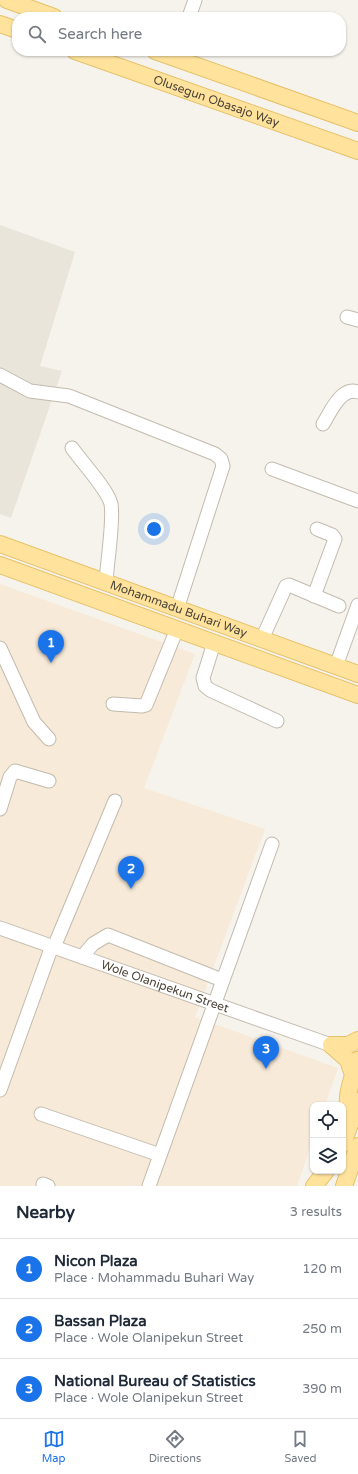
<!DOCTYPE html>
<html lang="en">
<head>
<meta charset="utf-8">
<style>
  :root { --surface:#fff; --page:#f6f6f7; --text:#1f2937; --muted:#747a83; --line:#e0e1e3; --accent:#1a73e8 }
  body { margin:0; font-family:"Varela Round",sans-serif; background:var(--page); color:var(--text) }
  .controls { position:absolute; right:12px; bottom:12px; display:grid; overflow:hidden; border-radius:8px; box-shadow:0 1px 3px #0004 }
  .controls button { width:36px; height:36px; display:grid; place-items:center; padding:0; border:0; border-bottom:1px solid var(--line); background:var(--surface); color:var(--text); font:20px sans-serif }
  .you { position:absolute; left:154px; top:529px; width:14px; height:14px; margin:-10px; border:3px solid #fff; border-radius:50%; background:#1a73e8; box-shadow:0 0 0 6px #1a73e833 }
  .badge { display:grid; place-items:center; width:26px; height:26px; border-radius:50%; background:var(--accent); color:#fff; font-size:13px; font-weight:700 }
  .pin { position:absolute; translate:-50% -33px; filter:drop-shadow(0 1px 2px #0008) }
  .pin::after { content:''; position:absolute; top:21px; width:14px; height:12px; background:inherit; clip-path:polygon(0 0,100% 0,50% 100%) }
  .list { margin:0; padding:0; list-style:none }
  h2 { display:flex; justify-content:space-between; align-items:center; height:52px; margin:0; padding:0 16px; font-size:17px }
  h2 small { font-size:13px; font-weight:400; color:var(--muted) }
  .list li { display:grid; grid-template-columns:26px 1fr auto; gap:12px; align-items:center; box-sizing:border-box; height:60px; padding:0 16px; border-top:1px solid var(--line) }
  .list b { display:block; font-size:15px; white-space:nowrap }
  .list p { margin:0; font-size:13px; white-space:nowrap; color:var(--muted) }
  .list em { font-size:13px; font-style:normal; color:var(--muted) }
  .icon { flex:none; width:22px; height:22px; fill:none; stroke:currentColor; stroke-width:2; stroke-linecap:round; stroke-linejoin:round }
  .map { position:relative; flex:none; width:358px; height:1186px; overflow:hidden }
  .search { position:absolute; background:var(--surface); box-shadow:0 1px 3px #0004; left:12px; right:12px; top:12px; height:44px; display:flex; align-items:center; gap:10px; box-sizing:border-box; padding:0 14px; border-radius:16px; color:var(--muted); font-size:15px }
  .sheet { height:232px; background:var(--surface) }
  nav { display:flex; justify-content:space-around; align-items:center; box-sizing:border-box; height:56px; border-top:1px solid var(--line); background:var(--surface); font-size:11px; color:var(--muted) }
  nav a { display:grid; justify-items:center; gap:2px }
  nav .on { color:var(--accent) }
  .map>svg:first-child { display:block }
  .residential { fill:#eae5da }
  .commercial { fill:#f7ead8 }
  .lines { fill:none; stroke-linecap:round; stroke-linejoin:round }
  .minor-casing { stroke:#c2bbae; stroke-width:15 }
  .major-casing { stroke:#e6c16a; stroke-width:18 }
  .minor { stroke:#fff; stroke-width:13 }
  .major { stroke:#ffe39c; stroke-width:16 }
  .labels { text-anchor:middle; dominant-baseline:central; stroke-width:3.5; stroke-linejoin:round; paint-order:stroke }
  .street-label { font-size:12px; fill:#4b4439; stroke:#fff }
</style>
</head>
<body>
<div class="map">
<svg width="358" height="1186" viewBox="0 0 358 1186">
  <rect width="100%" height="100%" fill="#f6f3ec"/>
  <!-- residential -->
  <polygon class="residential" points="0,225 75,252 40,366 62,371 11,518 0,514"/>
  <!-- commercial -->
  <polygon class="commercial" points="0,584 195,654 144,788 265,829 195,1017 338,1068 325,1105 313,1105 313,1140 297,1186 0,1186"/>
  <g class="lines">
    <defs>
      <g id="minor">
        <polyline points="189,17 195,0"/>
        <polyline points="347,317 358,320"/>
        <polyline points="0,375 30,391 69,396 215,454 221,459 223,466 177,609"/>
        <path d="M323,424C330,413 341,386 358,392"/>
        <path d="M72,448C81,461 108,490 111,504C114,521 107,563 106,582"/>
        <polyline points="272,469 358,501"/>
        <polyline points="314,596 335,539 332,535 317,529"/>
        <polyline points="262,639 286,586 289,585 339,606"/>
        <polyline points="214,643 203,678 205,686 210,690 277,721"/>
        <polyline points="0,648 34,722 49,739"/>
        <polyline points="336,666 358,605"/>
        <polyline points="113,704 142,706 146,705 177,629"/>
        <polyline points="0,809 10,777 15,771 49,781"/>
        <path id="s1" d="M0,928L331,1045"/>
        <polyline points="54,947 115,801"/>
        <polyline points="82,957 93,944 108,935 222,980"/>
        <polyline points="0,1090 52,946"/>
        <polyline points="41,1114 160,1155"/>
        <polyline points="43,1184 48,1186"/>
        <polyline points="149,1186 272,844"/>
      </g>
      <g id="major">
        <polyline points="7,0 54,17"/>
        <polyline points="0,24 17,30"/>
        <path id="s2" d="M75,51L358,151"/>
        <polyline points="155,51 358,123"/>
        <path id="s3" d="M0,544L358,674"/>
        <polyline points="0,565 358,695"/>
        <polyline points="331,1045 348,1060 353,1075"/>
        <polyline points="331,1045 348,1045 358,1040"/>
        <path d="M350,1124C344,1099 350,1084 358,1060"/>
        <polyline points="343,1144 358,1101"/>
        <polyline points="314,1186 326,1171"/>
        <polyline points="344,1186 358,1146"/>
      </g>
    </defs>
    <!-- minor casing -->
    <use href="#minor" class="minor-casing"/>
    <!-- major casing -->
    <use href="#major" class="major-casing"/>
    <!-- minor -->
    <use href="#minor" class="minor"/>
    <!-- major -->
    <use href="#major" class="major"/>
  </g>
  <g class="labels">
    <!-- street labels -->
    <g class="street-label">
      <text stroke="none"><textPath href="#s2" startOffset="150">Olusegun Obasajo Way</textPath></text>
      <text stroke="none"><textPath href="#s3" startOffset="190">Mohammadu Buhari Way</textPath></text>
      <text stroke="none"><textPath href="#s1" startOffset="175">Wole Olanipekun Street</textPath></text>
    </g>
  </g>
</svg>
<div class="controls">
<button><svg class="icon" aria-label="locate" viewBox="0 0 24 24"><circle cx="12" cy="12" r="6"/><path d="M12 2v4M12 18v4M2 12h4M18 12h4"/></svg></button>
<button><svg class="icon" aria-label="layers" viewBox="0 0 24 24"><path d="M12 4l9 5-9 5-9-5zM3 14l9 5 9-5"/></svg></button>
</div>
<div class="you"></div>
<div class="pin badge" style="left:51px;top:663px">1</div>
<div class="pin badge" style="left:131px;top:889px">2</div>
<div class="pin badge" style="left:266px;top:1069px">3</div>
<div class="search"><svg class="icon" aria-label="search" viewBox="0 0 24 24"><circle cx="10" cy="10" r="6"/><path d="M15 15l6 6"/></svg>Search here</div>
</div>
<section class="sheet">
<h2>Nearby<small>3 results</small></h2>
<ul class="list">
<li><span class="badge">1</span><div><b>Nicon Plaza</b><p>Place · Mohammadu Buhari Way</p></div><em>120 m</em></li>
<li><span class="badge">2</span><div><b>Bassan Plaza</b><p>Place · Wole Olanipekun Street</p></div><em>250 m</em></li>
<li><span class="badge">3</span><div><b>National Bureau of Statistics</b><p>Place · Wole Olanipekun Street</p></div><em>390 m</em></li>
</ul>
</section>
<nav>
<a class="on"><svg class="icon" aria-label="map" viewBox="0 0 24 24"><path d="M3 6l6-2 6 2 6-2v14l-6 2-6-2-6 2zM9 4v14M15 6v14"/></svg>Map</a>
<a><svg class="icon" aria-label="directions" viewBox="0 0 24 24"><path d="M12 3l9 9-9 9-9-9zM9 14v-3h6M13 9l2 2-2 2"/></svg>Directions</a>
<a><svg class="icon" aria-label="saved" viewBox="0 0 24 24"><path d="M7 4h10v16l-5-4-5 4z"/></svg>Saved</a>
</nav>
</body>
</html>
